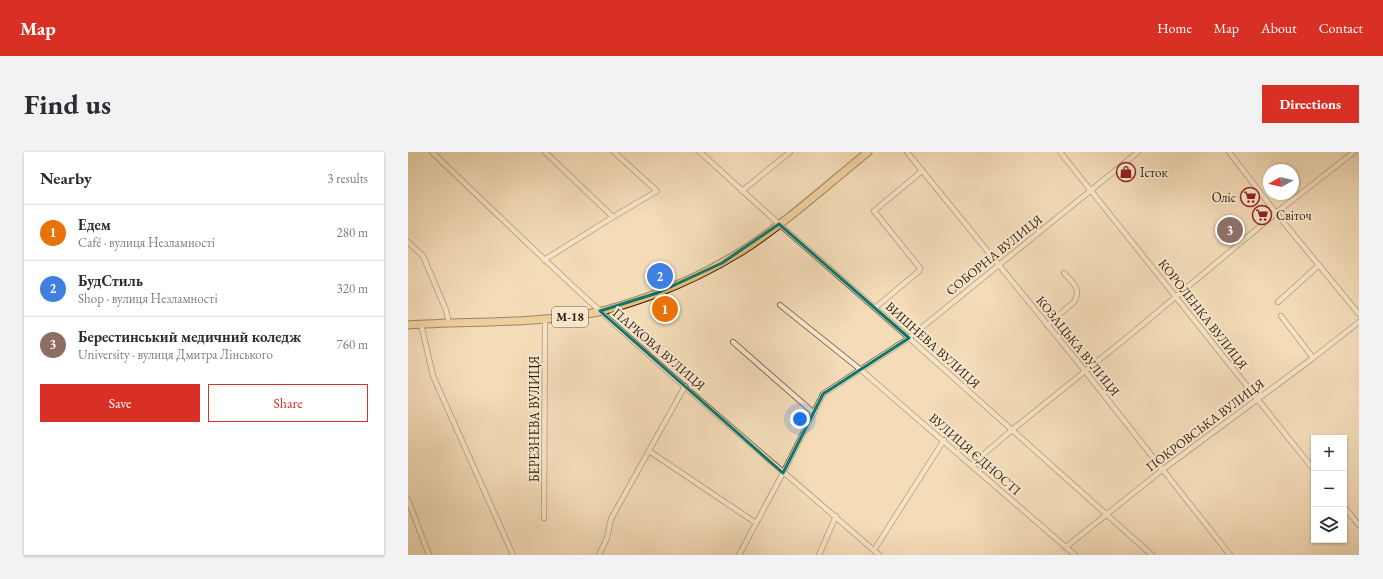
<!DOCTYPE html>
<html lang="en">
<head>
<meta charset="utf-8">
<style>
  :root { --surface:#fff; --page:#f2f2f3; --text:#2b2b33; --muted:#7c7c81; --line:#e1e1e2; --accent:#d93025 }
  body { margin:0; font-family:"EB Garamond",serif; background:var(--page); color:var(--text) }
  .controls { position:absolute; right:12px; bottom:12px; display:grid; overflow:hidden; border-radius:0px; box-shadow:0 1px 3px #0004 }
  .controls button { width:36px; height:36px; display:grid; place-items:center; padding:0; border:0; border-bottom:1px solid var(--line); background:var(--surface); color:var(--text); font:20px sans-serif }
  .compass { position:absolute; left:855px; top:12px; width:36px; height:36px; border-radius:50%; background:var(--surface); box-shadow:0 1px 3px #0004; rotate:262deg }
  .you { position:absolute; left:392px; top:267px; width:14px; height:14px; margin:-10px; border:3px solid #fff; border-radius:50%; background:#1a73e8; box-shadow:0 0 0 6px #1a73e833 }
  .badge { display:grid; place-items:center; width:26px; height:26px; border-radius:50%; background:var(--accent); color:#fff; font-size:13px; font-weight:700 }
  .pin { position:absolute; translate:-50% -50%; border:2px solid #fff; box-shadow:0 1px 4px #0006 }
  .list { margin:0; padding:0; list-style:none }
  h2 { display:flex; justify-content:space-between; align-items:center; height:52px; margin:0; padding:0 16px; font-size:17px }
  h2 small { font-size:13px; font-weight:400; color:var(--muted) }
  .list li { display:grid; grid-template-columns:26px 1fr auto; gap:12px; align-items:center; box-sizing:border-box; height:56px; padding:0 16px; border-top:1px solid var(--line) }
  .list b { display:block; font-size:15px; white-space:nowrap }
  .list p { margin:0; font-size:13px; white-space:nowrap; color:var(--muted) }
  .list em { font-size:13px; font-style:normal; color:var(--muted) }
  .actions { display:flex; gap:8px; padding:12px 16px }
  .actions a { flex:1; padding:9px 0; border:1px solid var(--accent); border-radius:0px; text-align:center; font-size:14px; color:var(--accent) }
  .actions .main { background:var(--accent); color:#fff }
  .icon { flex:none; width:22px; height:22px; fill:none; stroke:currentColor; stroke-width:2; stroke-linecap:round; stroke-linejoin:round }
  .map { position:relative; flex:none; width:951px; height:403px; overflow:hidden; border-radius:0px }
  header { display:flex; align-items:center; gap:24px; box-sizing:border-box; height:56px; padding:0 20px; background:var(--accent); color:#fff }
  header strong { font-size:19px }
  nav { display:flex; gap:22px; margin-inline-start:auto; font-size:14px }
  .intro { display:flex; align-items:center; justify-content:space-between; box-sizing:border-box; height:96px; padding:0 24px }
  h1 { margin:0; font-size:28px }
  .button { padding:10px 18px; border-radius:0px; background:var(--accent); color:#fff; font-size:14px; font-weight:700 }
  main { display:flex; gap:24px; padding:0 24px }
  aside { flex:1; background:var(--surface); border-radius:0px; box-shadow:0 1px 3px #0004 }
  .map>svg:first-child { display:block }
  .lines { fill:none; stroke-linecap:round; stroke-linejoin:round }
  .minor-casing { stroke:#624d2e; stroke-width:6 }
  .trunk-casing { stroke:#311d00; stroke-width:9 }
  .minor { stroke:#f8e8d2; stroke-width:4.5 }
  .trunk { stroke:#eabe7c; stroke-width:7 }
  .marked { fill:none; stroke:#0f766e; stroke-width:3; stroke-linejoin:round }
  .labels { text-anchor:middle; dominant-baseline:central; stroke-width:4; stroke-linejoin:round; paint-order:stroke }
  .shield { fill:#f8e8d2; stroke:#6d5a3f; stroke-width:1 }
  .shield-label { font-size:12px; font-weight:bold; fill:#311d00 }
  .poi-label { font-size:13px; fill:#311d00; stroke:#f8e8d2; text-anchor:start }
  .street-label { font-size:13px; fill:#311d00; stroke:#f8e8d2 }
</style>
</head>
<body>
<header>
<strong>Map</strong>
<nav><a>Home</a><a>Map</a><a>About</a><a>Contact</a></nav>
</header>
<div class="intro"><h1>Find us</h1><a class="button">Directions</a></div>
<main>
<aside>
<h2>Nearby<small>3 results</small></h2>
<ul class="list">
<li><span class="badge" style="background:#e8710a">1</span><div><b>Едем</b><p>Café · вулиця Незламності</p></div><em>280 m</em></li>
<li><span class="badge" style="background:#3f7fe0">2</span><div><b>БудСтиль</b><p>Shop · вулиця Незламності</p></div><em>320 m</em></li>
<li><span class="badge" style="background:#8d6e63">3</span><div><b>Берестинський медичний коледж</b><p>University · вулиця Дмитра Лінського</p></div><em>760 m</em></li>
</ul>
<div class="actions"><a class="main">Save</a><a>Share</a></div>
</aside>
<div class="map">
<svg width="951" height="403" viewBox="0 0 951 403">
  <rect width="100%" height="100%" fill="#f4dcb9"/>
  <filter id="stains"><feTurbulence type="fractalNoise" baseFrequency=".005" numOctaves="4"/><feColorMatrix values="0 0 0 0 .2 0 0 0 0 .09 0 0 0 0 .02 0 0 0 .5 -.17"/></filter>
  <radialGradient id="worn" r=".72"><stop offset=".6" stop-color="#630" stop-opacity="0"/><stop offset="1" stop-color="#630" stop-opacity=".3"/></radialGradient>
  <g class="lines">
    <defs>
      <g id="minor">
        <path d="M24,0C79,53 134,106 191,158C282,242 378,321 471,403"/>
        <polyline points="137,0 205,65"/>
        <polyline points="292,0 371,72 501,186 744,403"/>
        <polyline points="499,0 677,219 822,403"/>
        <polyline points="652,0 906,318"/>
        <polyline points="821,0 868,61 951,162"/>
        <polyline points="334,39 382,0"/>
        <polyline points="0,90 15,104 38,158 41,172"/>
        <polyline points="136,108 205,65 249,39 206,0"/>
        <polyline points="870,150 911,113"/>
        <polyline points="372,153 453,218 667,403"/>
        <polyline points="467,156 511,119 512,116 466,59 514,19"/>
        <polyline points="873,164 905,206"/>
        <polyline points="13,172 25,224 105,403"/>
        <path d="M639,173L666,150C674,137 665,131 656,121"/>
        <polyline points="325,190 406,261"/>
        <polyline points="241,299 348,371"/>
        <polyline points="563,313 604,278 722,183 868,61 946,0"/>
        <polyline points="0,348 21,403"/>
        <polyline points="936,355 951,373"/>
        <polyline points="136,366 137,168"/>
        <polyline points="658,395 754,318 905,206 951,170"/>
        <polyline points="466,398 536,288"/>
        <polyline points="191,403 199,386 203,367 277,234"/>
        <polyline points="331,403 375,321 415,242 501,186 730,0"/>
        <polyline points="411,403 428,364"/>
      </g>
      <path id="trunk" d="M0,173C64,169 127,172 190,160C207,156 225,150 242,144C274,132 305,117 334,99C379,70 419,33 460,0"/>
    </defs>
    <!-- minor casing -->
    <use href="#minor" class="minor-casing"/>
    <!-- trunk casing -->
    <use href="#trunk" class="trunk-casing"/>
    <!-- minor -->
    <use href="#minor" class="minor"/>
    <!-- trunk -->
    <use href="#trunk" class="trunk"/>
  </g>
  <!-- marked area -->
  <path d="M0 0H951V403H0ZM371,72L501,186L415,242L375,321L192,159L249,141L314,111Z" fill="#f4dcb9" fill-opacity=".55" fill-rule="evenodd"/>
  <path class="marked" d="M371,72L501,186L415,242L375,321L192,159L249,141L314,111Z"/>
  <!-- icons -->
  <defs>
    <symbol id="shop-ring" viewBox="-11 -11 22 22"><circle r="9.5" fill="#f8e8d2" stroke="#8f2418" stroke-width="1.5"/><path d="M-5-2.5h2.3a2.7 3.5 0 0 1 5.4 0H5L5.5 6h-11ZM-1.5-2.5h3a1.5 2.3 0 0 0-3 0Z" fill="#8f2418"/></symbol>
    <symbol id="supermarket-ring" viewBox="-11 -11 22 22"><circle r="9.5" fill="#f8e8d2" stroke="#8f2418" stroke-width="1.5"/><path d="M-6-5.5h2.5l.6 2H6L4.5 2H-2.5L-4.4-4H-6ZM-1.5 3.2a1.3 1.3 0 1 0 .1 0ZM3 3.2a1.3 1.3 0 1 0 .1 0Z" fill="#8f2418"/></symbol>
  </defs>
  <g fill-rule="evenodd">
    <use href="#shop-ring" x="707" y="9" width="22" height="22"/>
    <use href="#supermarket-ring" x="831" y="34" width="22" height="22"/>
    <use href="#supermarket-ring" x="843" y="52" width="22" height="22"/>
  </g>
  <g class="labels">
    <!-- shield labels -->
    <rect class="shield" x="144" y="155" width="36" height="20" rx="3"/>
    <g class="shield-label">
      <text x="162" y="165">М-18</text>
    </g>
    <!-- poi labels -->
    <g class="poi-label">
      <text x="732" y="20">Істок</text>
      <text x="828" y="45" text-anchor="end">Оліс</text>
      <text x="868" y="63">Світоч</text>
    </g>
    <!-- street labels -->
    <g class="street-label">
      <text transform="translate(586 103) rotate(-39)">СОБОРНА ВУЛИЦЯ</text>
      <text transform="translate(795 162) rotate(52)">КОРОЛЕНКА ВУЛИЦЯ</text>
      <text transform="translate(525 193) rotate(42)">ВИШНЕВА ВУЛИЦЯ</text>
      <text transform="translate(670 194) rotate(51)">КОЗАЦЬКА ВУЛИЦЯ</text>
      <text transform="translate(251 197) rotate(41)">ПАРКОВА ВУЛИЦЯ</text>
      <text transform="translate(126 267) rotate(-90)">БЕРЕЗНЕВА ВУЛИЦЯ</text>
      <text transform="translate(797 273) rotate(-37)">ПОКРОВСЬКА ВУЛИЦЯ</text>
      <text transform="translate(567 302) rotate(41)">ВУЛИЦЯ ЄДНОСТІ</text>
    </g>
  </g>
  <rect width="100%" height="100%" filter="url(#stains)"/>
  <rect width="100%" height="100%" fill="url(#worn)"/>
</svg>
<div class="controls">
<button>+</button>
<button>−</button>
<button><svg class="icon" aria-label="layers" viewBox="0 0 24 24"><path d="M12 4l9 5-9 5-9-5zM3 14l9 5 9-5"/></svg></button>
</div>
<svg class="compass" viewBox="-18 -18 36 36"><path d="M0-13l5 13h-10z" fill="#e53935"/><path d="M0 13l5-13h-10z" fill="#7c7c81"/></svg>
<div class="you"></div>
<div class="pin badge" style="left:257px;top:157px;background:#e8710a">1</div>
<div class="pin badge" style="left:252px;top:124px;background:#3f7fe0">2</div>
<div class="pin badge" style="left:822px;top:78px;background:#8d6e63">3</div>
</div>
</main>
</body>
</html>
